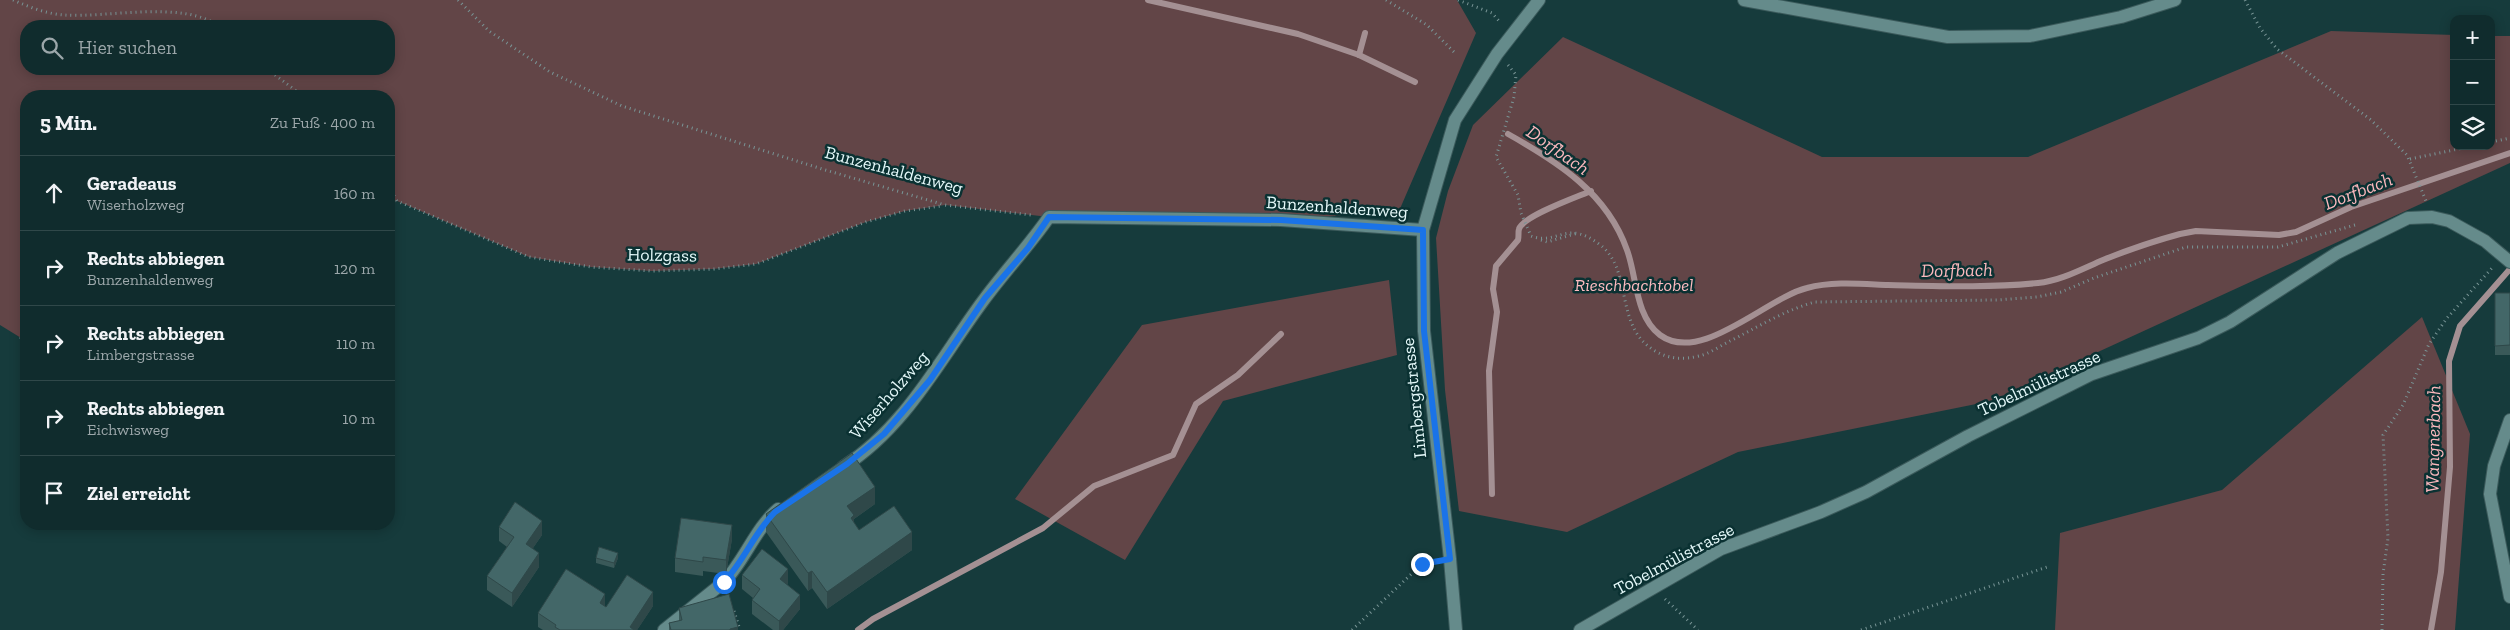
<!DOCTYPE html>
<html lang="de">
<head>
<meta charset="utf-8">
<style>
  :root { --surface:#102c2d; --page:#1e3839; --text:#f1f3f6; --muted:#9ca7aa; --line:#304849 }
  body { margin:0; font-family:"Zilla Slab",serif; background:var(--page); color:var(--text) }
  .controls { position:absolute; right:15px; top:15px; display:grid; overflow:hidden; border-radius:10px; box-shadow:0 2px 12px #0003 }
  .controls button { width:45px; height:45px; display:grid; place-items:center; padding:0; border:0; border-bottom:1px solid var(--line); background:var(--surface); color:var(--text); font:25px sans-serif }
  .stop { position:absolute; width:15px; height:15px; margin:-11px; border:4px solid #1a73e8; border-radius:50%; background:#fff }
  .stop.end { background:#1a73e8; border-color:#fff; box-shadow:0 1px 5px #0008 }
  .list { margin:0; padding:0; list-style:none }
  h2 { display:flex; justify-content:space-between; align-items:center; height:65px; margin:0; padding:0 20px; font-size:21px }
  h2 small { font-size:16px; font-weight:400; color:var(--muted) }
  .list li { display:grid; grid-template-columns:32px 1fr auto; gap:15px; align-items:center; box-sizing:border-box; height:75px; padding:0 20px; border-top:1px solid var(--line) }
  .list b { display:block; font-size:19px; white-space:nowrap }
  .list p { margin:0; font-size:16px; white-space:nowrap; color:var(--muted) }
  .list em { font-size:16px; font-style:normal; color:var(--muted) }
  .icon { flex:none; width:28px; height:28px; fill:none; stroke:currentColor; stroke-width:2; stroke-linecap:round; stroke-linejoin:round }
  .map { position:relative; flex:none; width:2510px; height:630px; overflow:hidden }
  .search { position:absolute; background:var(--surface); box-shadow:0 2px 12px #0003; left:20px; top:20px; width:375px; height:55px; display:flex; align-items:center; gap:12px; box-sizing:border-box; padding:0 18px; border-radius:20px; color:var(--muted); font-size:19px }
  .panel { position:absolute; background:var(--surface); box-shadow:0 2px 12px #0003; left:20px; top:90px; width:375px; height:440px; border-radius:20px }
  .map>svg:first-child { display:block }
  .green { fill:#624547; fill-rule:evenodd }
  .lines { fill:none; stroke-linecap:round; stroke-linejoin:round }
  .stream { stroke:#a49093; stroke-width:6 }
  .minor-casing { stroke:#3b5a5b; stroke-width:14 }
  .tertiary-casing { stroke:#3b5a5b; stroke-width:14 }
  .path { stroke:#799596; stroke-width:3; stroke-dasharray:1 4; stroke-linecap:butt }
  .minor { stroke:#658b8b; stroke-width:12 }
  .tertiary { stroke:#658b8b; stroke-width:12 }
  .wall { fill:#3a5959 }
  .shaded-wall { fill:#2f4849 }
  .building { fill:#436768; stroke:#2f4849 }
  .route { stroke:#1a73e8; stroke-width:6 }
  .labels { text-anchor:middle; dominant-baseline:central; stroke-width:5; stroke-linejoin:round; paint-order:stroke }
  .street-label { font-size:18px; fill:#e4f8f9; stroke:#0a3132 }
  .park-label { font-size:18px; font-style:italic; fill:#febbc0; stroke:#0a3132 }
  .water-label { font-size:19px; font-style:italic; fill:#fbb8bd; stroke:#0a3132 }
</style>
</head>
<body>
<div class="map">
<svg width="2510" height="630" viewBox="0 0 2510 630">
  <rect width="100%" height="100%" fill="#163b3c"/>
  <!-- green -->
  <g class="green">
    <path d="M0,0H1457L1476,33L1399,211L1281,220L1049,217L945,205L905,211L866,222L756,264L713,269L652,271L591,267L529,257L397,201L389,202V96H26V341L0,325ZM26,26H389V69H26Z"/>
    <polygon points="2331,31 2454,35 2454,146 2491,146 2491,36 2510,36 2510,163 1991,401 1738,452 1567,532 1459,511 1445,390 1436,238 1448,191 1473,125 1563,37 1822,157 2028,157"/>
    <polygon points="1389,280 1397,355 1223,401 1125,560 1015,499 1142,325"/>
    <polygon points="2422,317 2470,434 2455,630 2055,630 2060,533 2222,490"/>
  </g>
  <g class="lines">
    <!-- stream -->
    <g class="stream">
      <polyline points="1148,0 1298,34 1359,55 1415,82"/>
      <polyline points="1359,55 1365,33"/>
      <path d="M1508,134C1558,162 1607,193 1627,250C1637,277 1635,316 1660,335C1701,365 1766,298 1807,288C1833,281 1862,284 1888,285C1938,286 1988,288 2038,283C2060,281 2082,269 2103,260C2128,250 2154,241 2180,234L2196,231L2279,235L2296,232L2351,207L2510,153"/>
      <path d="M1492,494L1489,371L1497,312L1493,289L1496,266L1518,240C1519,237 1518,232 1519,229C1523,216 1577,197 1591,191"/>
      <polyline points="858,630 873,619 1043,528 1094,486 1173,455 1196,404 1238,375 1281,334"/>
      <polyline points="2431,630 2441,572 2450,467 2449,361 2460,326 2510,269"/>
    </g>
    <defs>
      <g id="minor">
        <polyline points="1744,0 1948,37 2030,36 2121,17 2175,0"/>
        <polyline points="2510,420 2494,466 2490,494 2510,597"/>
        <path d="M843,467C906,427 940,359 983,301C1004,272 1029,246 1049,217L1281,220L1423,230"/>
        <path d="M664,630L724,582C745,560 755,529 778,509"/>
        <polyline points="1580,630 1721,549 1821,512 1866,492 1968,436 2092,374 2198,338 2230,322 2337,253 2408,218 2432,217 2449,221 2485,241 2510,262"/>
      </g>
      <polyline id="tertiary" points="1456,630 1450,559 1424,331 1423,230 1455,120 1497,54 1539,0"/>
    </defs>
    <!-- minor casing -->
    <use href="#minor" class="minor-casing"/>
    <!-- tertiary casing -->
    <use href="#tertiary" class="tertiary-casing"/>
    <!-- path -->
    <g class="path">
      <path d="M13,0C29,7 47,14 64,15C107,18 184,0 218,26"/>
      <polyline points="458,0 489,31 550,72 622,106 822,169 945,205 1031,215"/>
      <polyline points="1386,0 1427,25 1455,53"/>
      <polyline points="1458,0 1492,13 1501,23"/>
      <polyline points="2245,0 2260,28 2277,49 2371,120 2407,155 2426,201"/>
      <path d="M1508,65L1516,75L1514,97L1496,157L1518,195L1521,213L1531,236C1557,246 1566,219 1599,244C1634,269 1613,326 1655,351C1669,359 1683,360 1699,356C1709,354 1720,346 1730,341C1758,327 1785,310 1815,302L1997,300L2037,297L2061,292L2094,278L2186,247H2278L2355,225"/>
      <polyline points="267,69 303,96"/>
      <polyline points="2491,142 2510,138"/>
      <polyline points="2410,159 2473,146"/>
      <polyline points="389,187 397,201 529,257 591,267 652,271 714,269 756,264 866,222 905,211 941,206"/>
      <polyline points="389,202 397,201"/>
      <polyline points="1541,240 1547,242 1578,233"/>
      <polyline points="20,337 26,341"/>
      <polyline points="1665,599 1698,630"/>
      <polyline points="734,611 740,630"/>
      <polyline points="1352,630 1422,564 1435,561"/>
      <polyline points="1861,630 2050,566"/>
      <polyline points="2382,630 2383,574 2388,538 2383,435 2403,405 2429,344 2447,318 2492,268"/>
    </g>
    <!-- minor -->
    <use href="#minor" class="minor"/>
    <!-- tertiary -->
    <use href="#tertiary" class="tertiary"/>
  </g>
  <!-- wall -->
  <g class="wall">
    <rect x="2495" y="293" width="15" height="62"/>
    <polygon points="875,504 854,519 854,523 859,530 912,550 827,609 812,588 808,591 766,532 766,514"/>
    <polygon points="499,527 542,535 533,548 539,567 512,607 487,590 487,576 507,547 499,541"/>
    <polygon points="732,539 726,574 703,571 703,576 675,572 675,558"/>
    <polygon points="596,558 618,558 614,568 596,563"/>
    <polygon points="742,575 788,583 787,584 800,609 783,630 773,630 752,614 752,600 753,598 742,589"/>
    <polygon points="653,606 637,630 543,630 538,627 538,613 605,607"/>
    <polygon points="679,608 738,630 669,630 669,623 679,621"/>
  </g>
  <!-- shaded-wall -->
  <g class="shaded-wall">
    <polygon points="875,487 875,504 854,519 854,533 847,506"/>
    <polygon points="542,521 542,535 526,558 526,544"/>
    <polygon points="732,525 732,539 726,574 726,560"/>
    <polygon points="912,532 912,550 827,609 827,592"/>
    <polygon points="539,553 539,567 512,607 512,593"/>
    <polygon points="618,553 618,558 614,568 614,563"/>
    <polygon points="788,569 788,583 780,593 780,579"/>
    <polygon points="812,571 812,588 808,591 808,573"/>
    <polygon points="653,592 653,606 637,630 630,630 630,627"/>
    <polygon points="605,594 605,608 600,603"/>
    <polygon points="800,595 800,609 783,630 779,630 779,621"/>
    <polygon points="738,627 738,630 730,630 730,629"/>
  </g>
  <!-- building -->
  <g class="building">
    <polygon points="2495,293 2510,293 2510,345 2495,346"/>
    <polygon points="852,453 875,487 847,506 854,515 851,518 859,530 894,506 912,532 827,592 812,571 808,573 766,514"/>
    <polygon points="515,502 542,521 526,544 539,553 512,593 487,576 514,537 499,527"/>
    <polygon points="681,518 732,525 726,560 703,557 703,562 675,558"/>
    <polygon points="599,547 618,553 614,563 596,558"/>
    <polygon points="762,549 788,569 780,579 800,595 779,621 752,600 760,589 742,575"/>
    <polygon points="566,569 605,594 600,603 606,607 627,575 653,592 630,627 634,630 560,630 555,627 556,625 538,613"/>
    <polygon points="729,594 738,627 730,629 730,630 671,630 669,623 682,620 679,608"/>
  </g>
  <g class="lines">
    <!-- route -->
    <path class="route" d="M724,582C744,561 754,533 775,512L847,464L884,434L930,380L985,298L1028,248L1049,217L1281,220L1423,230L1424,331L1450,559L1422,564"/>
  </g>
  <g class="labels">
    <!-- street labels -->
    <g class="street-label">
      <text transform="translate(894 170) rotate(15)">Bunzenhaldenweg</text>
      <text transform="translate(1337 207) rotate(4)">Bunzenhaldenweg</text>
      <text transform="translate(662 255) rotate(1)">Holzgass</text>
      <text transform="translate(2039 383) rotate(-25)">Tobelmülistrasse</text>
      <text transform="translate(889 395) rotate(-49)">Wiserholzweg</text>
      <text transform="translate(1414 398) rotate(-96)">Limbergstrasse</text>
      <text transform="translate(1674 559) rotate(-28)">Tobelmülistrasse</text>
    </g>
    <!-- park labels -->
    <g class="park-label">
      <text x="1634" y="285">Rieschbachtobel</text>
    </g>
    <!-- water labels -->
    <g class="water-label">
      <text transform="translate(1558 150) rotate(35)">Dorfbach</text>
      <text transform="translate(2358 191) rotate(-21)">Dorfbach</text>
      <text transform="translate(1957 270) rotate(-1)">Dorfbach</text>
      <text transform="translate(2433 439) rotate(-89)">Wangnerbach</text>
    </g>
  </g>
</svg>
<div class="controls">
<button>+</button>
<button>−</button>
<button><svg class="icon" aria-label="layers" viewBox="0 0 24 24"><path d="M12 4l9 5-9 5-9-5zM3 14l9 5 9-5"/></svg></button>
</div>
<div class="stop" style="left:724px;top:582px"></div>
<div class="stop end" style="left:1422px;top:564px"></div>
<div class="search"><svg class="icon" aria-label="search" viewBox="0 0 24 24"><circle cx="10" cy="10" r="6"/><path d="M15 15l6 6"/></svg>Hier suchen</div>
<section class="panel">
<h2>5 Min.<small>Zu Fuß · 400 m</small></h2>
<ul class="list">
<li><svg class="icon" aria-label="ahead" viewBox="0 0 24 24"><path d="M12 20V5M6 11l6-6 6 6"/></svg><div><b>Geradeaus</b><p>Wiserholzweg</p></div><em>160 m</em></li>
<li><svg class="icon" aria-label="right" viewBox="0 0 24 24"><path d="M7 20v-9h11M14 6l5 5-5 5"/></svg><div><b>Rechts abbiegen</b><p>Bunzenhaldenweg</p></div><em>120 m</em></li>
<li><svg class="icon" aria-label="right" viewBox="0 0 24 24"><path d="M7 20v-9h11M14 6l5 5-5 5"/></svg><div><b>Rechts abbiegen</b><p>Limbergstrasse</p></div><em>110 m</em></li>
<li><svg class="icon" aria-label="right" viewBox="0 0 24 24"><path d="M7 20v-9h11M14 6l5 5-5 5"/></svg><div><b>Rechts abbiegen</b><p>Eichwisweg</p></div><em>10 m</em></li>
<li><svg class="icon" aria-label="arrive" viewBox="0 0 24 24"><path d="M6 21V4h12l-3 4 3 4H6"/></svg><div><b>Ziel erreicht</b></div></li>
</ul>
</section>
</div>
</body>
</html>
